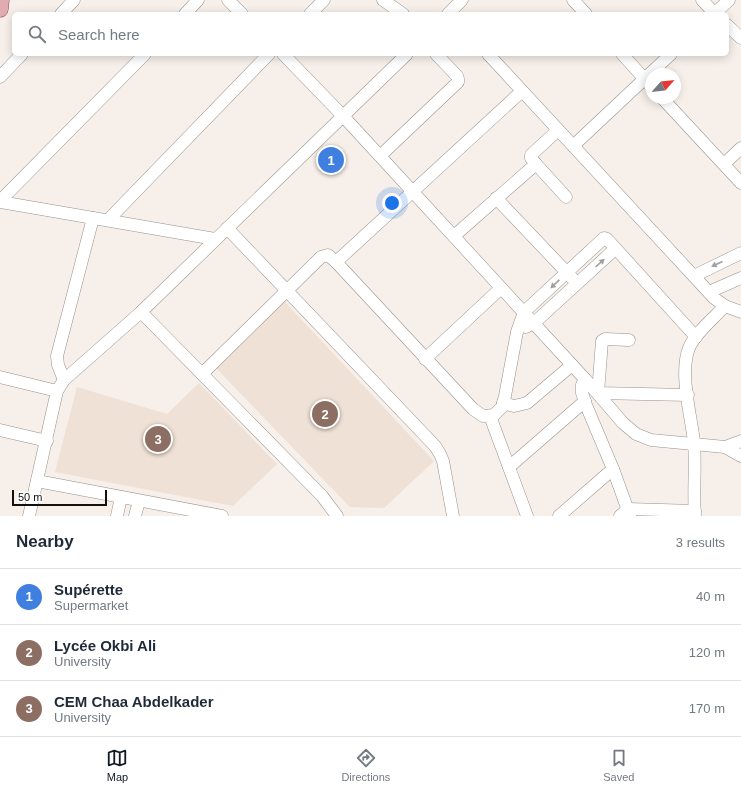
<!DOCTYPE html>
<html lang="en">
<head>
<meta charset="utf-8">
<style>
  :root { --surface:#fff; --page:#f2f2f3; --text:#1f2937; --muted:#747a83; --line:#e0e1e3; --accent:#111827 }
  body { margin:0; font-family:Arial,sans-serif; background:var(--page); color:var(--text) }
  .compass { position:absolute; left:645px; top:68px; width:36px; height:36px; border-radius:50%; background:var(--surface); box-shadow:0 2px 10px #0003; rotate:63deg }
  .scale { position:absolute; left:12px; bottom:10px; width:95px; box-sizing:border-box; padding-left:4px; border:2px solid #13110f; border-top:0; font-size:11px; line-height:14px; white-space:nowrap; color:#13110f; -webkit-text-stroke:3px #fff; paint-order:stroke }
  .you { position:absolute; left:392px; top:203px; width:14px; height:14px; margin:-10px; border:3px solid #fff; border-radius:50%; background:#1a73e8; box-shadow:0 0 0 6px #1a73e833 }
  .badge { display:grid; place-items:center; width:26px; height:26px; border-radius:50%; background:var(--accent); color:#fff; font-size:13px; font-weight:700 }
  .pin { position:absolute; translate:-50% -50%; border:2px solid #fff; box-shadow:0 1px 4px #0006 }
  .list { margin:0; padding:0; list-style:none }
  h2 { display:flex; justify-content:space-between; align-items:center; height:52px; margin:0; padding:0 16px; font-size:17px }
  h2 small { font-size:13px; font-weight:400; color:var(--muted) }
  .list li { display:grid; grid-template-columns:26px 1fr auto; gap:12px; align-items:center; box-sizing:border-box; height:56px; padding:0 16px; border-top:1px solid var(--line) }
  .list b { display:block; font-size:15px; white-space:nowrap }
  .list p { margin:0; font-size:13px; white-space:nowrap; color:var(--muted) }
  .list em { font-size:13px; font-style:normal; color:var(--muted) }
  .icon { flex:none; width:22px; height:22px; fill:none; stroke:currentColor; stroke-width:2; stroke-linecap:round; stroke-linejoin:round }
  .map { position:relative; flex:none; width:741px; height:516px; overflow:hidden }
  .search { position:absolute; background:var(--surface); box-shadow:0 2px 10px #0003; left:12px; right:12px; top:12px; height:44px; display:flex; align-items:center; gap:10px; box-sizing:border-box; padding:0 14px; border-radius:6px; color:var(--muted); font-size:15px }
  .sheet { height:220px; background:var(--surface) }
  nav { display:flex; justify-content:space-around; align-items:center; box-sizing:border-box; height:56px; border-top:1px solid var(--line); background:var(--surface); font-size:11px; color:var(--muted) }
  nav a { display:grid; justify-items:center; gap:2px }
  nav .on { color:var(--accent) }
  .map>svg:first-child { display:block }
  .built { fill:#efe1d5 }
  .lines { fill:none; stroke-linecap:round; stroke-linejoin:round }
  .minor-casing { stroke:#99928c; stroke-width:13 }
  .major-casing { stroke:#8b5156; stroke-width:17 }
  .minor { stroke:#fff; stroke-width:12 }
  .major { stroke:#e0acb0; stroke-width:16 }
  .oneway { fill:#a1a09f }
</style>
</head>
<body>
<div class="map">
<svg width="741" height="516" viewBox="0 0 741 516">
  <rect width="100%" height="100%" fill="#f7efe9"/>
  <!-- built -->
  <g class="built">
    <polygon points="284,301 434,461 384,508 350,507 215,367"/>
    <polygon points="199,383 277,464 233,506 55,472 77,387 167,414"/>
  </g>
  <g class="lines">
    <defs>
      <g id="minor">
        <polyline points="228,0 242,14"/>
        <polyline points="383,0 403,14"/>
        <polyline points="573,0 586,14"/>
        <polyline points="702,0 715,14"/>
        <polyline points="61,14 74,0"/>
        <polyline points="185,14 198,0"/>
        <polyline points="310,14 324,0"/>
        <polyline points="448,14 462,0"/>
        <polyline points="714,14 729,0"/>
        <polyline points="727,25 741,38"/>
        <polyline points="283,54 343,116 585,379 623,423 636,434 651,440 725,447 741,456"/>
        <polyline points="488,54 714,298 725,306 741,312"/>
        <polyline points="622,54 651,86"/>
        <polyline points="0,77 22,54"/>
        <polyline points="522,91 336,262 473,409 483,416 494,415 502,407 505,396 517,332 524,312 604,238 607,239 696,337"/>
        <polyline points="662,98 741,183"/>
        <polyline points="573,146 671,54"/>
        <polyline points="380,156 458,82 458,79 457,76 436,54"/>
        <polyline points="536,164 566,197"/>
        <polyline points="724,164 741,148"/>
        <polyline points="496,198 572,278"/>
        <polyline points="0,201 145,54"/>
        <polyline points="0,202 215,239"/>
        <polyline points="108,220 269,54"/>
        <polyline points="227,228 435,446 440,454 443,461 453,516"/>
        <polyline points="454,236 536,164 531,158 531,155 558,130"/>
        <polyline points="694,276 741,253"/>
        <polyline points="709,292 741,278"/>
        <polyline points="141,312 322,496 337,516"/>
        <polyline points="526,327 534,323 615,249"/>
        <polyline points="629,340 605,339 602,341 598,393 688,395"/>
        <polyline points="425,359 501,288"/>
        <polyline points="202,374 321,257 328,255 336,262"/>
        <polyline points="0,377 57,391"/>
        <polyline points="585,379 582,385 582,393 586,405 613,469 630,516"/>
        <polyline points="64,380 58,365 57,356 93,218"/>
        <polyline points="503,403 514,406 527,403 572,365"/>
        <polyline points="490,416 527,516"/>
        <polyline points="0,430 47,441"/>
        <polyline points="725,447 741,441"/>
        <polyline points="509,467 585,401"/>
        <polyline points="37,481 222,516"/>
        <polyline points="29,516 57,391 64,380 141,312 407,54"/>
        <polyline points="117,516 121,497"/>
        <polyline points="135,516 139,501"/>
        <polyline points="559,516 613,469"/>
        <polyline points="620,516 628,509 695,511"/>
        <path d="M695,516C693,492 696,467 694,442C691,415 679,373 689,348C695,333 715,317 725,306"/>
      </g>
      <polyline id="major" points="0,9 1,0"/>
    </defs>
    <!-- minor casing -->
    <use href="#minor" class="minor-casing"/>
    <!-- major casing -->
    <use href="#major" class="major-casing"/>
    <!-- minor -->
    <use href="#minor" class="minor"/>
    <!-- major -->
    <use href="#major" class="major"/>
  </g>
  <!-- one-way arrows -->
  <defs><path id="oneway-solid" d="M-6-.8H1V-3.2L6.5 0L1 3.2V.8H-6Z"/></defs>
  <g class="oneway">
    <use href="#oneway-solid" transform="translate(600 263) rotate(-42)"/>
    <use href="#oneway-solid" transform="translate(717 264) rotate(155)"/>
    <use href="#oneway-solid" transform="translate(555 284) rotate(137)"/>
  </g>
</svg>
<svg class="compass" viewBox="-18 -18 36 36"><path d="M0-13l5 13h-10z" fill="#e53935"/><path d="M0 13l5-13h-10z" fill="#747a83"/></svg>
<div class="scale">50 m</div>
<div class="you"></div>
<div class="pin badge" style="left:331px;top:160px;background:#3f7fe0">1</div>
<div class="pin badge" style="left:325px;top:414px;background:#8d6e63">2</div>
<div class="pin badge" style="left:158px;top:439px;background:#8d6e63">3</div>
<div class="search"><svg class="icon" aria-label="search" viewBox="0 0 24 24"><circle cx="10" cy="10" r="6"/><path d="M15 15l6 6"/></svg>Search here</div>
</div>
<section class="sheet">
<h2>Nearby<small>3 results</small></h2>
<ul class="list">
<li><span class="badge" style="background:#3f7fe0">1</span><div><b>Supérette</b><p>Supermarket</p></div><em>40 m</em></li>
<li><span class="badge" style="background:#8d6e63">2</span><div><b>Lycée Okbi Ali</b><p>University</p></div><em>120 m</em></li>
<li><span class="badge" style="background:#8d6e63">3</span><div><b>CEM Chaa Abdelkader</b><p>University</p></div><em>170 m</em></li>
</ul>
</section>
<nav>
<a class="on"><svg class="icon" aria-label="map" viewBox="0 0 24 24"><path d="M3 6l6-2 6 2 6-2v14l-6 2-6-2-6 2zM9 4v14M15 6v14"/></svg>Map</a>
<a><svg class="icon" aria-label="directions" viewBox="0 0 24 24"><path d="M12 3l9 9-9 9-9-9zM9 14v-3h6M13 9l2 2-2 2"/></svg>Directions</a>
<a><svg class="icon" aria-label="saved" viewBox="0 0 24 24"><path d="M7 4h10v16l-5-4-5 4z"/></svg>Saved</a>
</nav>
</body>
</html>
